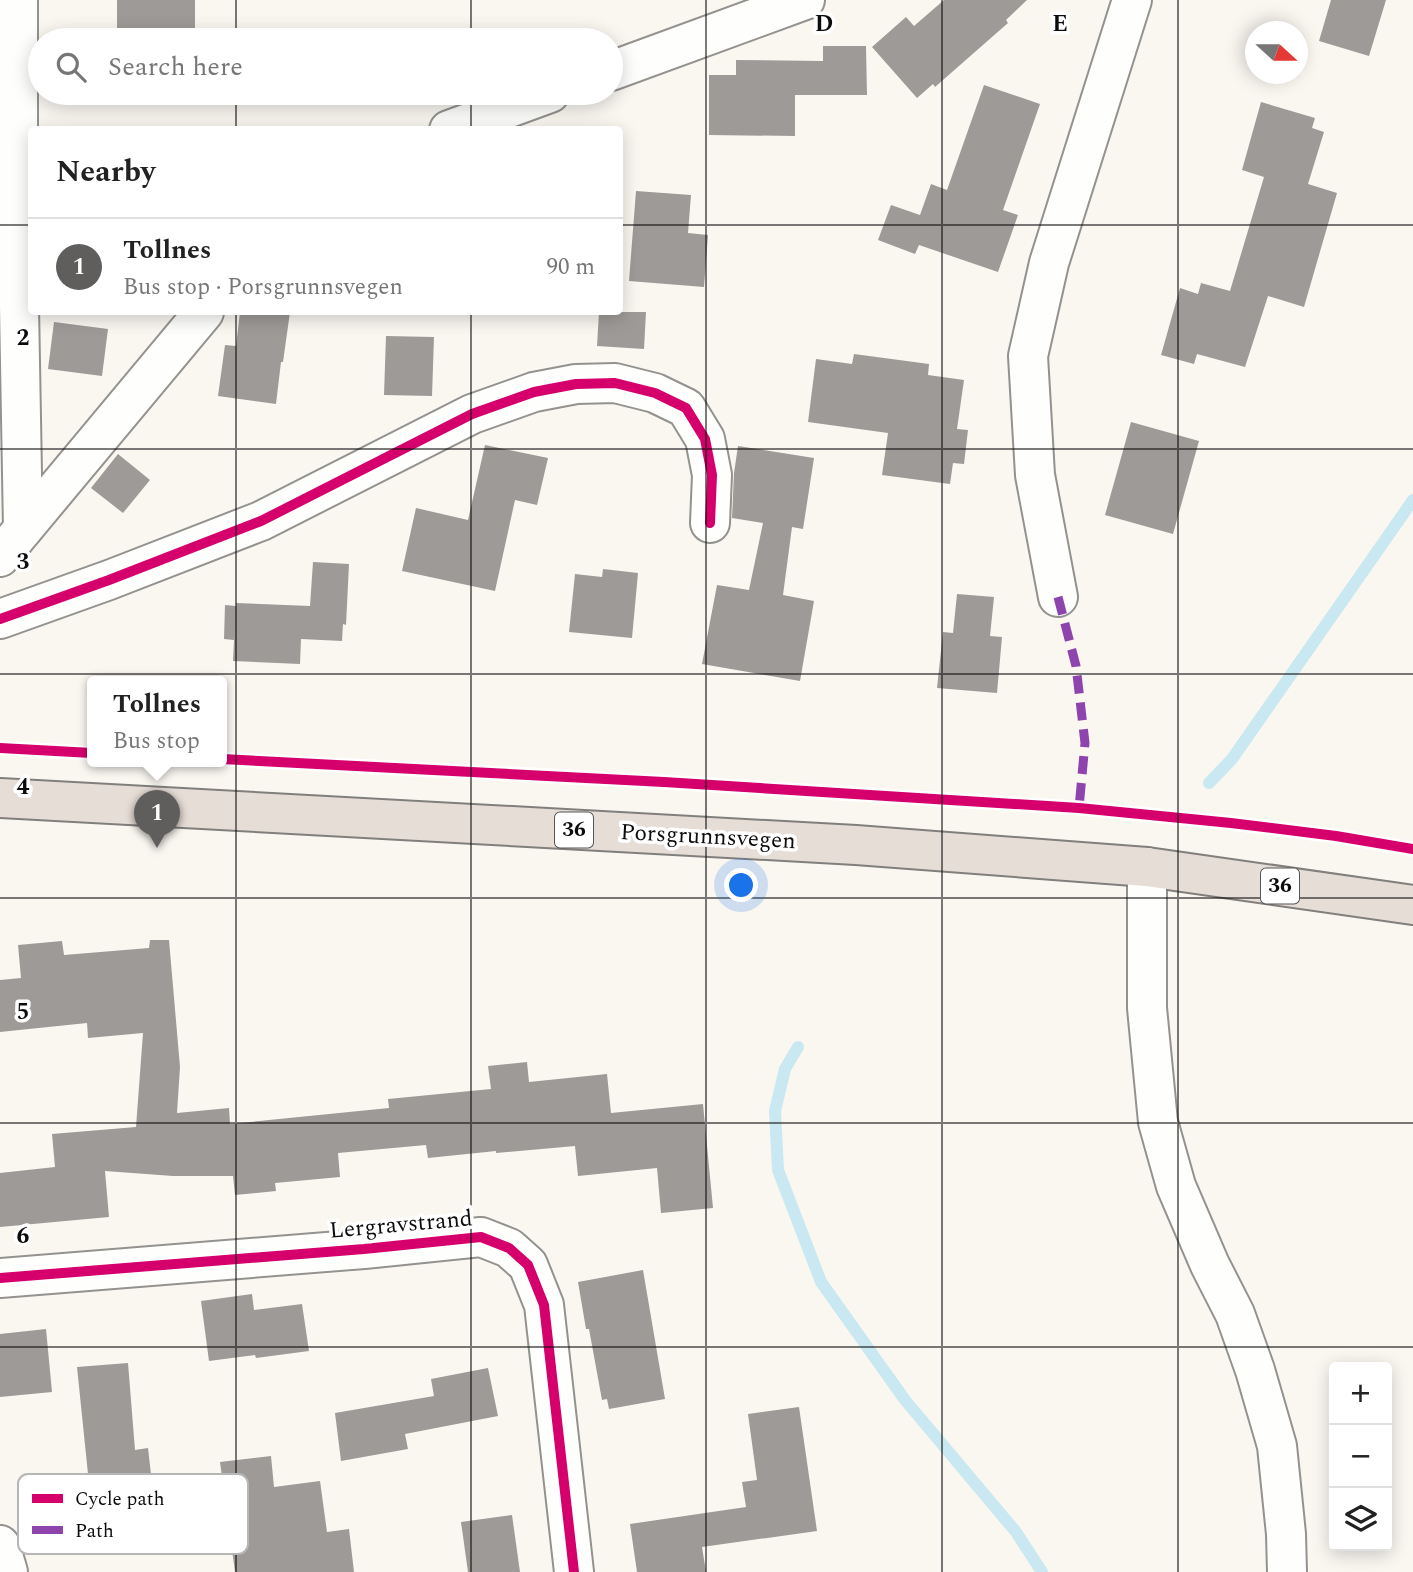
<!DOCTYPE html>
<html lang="en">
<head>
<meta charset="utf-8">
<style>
  :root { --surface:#fff; --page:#f2f2f2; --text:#222; --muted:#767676; --line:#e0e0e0; --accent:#5f5e5c }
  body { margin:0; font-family:Spectral,serif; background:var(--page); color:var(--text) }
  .controls { position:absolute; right:21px; bottom:21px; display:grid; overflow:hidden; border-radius:7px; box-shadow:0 4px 18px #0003 }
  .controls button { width:63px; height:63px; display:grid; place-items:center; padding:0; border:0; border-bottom:2px solid var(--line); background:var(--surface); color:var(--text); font:35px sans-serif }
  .compass { position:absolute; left:1245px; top:21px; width:63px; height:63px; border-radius:50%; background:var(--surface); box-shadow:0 4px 18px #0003; rotate:111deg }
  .you { position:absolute; left:742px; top:886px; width:24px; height:24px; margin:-18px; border:5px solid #fff; border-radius:50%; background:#1a73e8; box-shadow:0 0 0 10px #1a73e833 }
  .badge { display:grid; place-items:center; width:46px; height:46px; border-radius:50%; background:var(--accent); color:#fff; font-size:23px; font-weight:700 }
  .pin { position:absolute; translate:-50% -58px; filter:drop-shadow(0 2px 4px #0008) }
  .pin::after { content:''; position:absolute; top:37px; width:24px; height:21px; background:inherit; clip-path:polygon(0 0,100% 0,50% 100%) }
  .popup { position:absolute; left:87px; top:676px; width:140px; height:91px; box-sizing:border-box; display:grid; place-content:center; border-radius:7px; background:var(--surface); filter:drop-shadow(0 2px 5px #0005); font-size:23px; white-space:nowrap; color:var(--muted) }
  .popup b { font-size:26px; color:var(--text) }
  .popup::after { content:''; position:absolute; left:50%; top:100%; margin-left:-14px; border:14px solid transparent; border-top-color:var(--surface) }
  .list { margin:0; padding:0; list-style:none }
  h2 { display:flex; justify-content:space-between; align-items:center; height:91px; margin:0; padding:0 28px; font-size:30px }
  h2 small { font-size:23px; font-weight:400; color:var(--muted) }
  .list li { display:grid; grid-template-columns:46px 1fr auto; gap:21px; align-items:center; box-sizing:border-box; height:98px; padding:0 28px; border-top:2px solid var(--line) }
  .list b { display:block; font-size:26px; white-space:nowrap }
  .list p { margin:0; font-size:23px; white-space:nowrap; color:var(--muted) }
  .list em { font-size:23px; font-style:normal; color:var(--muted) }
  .icon { flex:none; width:38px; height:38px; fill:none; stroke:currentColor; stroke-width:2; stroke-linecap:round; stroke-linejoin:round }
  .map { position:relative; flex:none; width:1413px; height:1572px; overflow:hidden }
  .search { position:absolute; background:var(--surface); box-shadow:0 4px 18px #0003; left:28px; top:28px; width:595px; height:77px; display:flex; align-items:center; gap:18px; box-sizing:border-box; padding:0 24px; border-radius:38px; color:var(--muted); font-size:26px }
  .panel { position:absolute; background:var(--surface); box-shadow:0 4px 18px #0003; left:28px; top:126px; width:595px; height:189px; border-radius:7px }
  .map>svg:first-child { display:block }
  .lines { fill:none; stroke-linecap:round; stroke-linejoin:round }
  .stream { stroke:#cae8f1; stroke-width:12 }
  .building { fill:#9d9a97 }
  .minor-casing { stroke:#93928f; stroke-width:42 }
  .highway-casing { stroke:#807f7c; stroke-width:42 }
  .minor { stroke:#fefefd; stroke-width:38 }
  .highway { stroke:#e7ddd7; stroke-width:38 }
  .quiet { stroke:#8e44ad; stroke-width:9; stroke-dasharray:18 9; stroke-linecap:butt }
  .cycleway-casing { stroke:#fff; stroke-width:15 }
  .cycleway { stroke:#d6006c; stroke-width:10 }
  .grid { fill:none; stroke:#0c0c0c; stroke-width:2; stroke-opacity:0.55 }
  .labels { text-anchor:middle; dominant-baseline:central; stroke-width:7; stroke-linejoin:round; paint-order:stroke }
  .shield { fill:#fff; stroke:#555; stroke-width:2 }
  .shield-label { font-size:21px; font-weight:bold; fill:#0c0c0c }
  .street-label { font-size:23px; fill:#0c0c0c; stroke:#fff }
  .key { fill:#fff; stroke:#b6b6b6; stroke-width:2 }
  .key-label { font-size:19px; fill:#0c0c0c }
  .grid-label { font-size:23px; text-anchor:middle; font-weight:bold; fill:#0c0c0c; stroke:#fff; stroke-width:7; stroke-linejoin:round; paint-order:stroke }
</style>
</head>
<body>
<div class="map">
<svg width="1413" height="1572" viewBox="0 0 1413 1572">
  <rect width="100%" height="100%" fill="#faf7f1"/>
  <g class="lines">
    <!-- stream -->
    <g class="stream">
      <polyline points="1209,783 1232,759 1413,500"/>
      <polyline points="798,1047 785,1069 775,1111 778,1170 821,1282 905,1400 1016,1532 1042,1572"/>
    </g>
  </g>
  <!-- building -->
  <g class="building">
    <rect x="117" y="0" width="78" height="40"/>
    <polygon points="944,0 1027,0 1006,20 1008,23 935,87 933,84 917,98 872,47 906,17 914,26"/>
    <polygon points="1331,0 1386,0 1369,56 1319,41"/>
    <polygon points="823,46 866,46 867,95 795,95 795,136 709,135 709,75 736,75 736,60 823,61"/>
    <polygon points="984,85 1040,104 1003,210 1018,215 998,272 919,245 915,254 878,240 891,205 920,215 931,184 947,190"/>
    <rect x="117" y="93" width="77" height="7"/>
    <polygon points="1261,102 1315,118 1312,128 1324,132 1308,184 1337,193 1304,307 1268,296 1245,367 1197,354 1194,364 1161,355 1180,288 1198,294 1201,283 1230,291 1264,177 1242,170"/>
    <polygon points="636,191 691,195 688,233 708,235 704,287 629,281"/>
    <polygon points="240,312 290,312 283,362 281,362 276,404 218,396 225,345 236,346"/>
    <polygon points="599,312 646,312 644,349 597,346"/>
    <polygon points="54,322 108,329 102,376 48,369"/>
    <polygon points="386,336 434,337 432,396 384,395"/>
    <polygon points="854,354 929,364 928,375 964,380 957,429 968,430 964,464 953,463 950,484 882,475 888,433 808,422 816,359 852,364"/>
    <polygon points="1131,422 1199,441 1173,534 1105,515"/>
    <polygon points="485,445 548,458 537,505 515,500 495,591 402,571 416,508 468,520"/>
    <polygon points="738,446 814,458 803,529 792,527 783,595 814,601 800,681 702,664 717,585 749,590 763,523 732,518 734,473"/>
    <polygon points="118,454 150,480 123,513 91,488"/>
    <polygon points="313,562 349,564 346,625 343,624 342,641 301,639 300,664 233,661 234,640 224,639 225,605 236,606 236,603 310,606"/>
    <polygon points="603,569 638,573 632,638 569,632 575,574 602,577"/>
    <polygon points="957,594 994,597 990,636 1002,637 997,693 937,688 943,632 953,633"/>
    <polygon points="150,940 169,940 180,1067 177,1113 229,1108 230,1124 389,1108 388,1099 491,1089 488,1066 527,1062 529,1082 607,1074 611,1113 703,1104 713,1208 661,1213 657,1168 578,1176 575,1146 496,1153 496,1151 428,1158 426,1145 338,1153 340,1177 275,1183 276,1191 235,1195 233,1176 173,1176 105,1171 109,1217 0,1227 0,1173 55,1167 52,1134 136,1127 143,1033 88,1038 87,1023 0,1032 0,980 21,978 18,945 62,941 64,955 149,948"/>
    <polygon points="643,1270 665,1399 609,1409 607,1399 602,1400 589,1329 586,1329 578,1282"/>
    <polygon points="252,1294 254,1310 302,1304 309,1351 256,1358 255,1355 209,1361 201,1301"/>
    <polygon points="46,1329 52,1392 0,1397 0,1334"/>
    <polygon points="128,1363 135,1450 148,1448 157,1527 72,1537 69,1519 34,1523 29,1482 88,1474 77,1367"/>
    <polygon points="488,1368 498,1416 405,1434 408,1449 341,1461 335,1413 434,1396 431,1379"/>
    <polygon points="799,1407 817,1531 702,1547 706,1572 637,1572 630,1524 746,1507 742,1482 757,1480 748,1414"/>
    <polygon points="271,1456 274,1487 320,1481 327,1532 349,1529 354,1572 235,1572 220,1462"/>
    <polygon points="512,1515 520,1572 468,1572 461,1522"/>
  </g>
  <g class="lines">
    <defs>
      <g id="minor">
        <polyline points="611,71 805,0"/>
        <polyline points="449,130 550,93"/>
        <polyline points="23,529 204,312"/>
        <polyline points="0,557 23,529 18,251 18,0"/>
        <polyline points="1058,597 1035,475 1028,356 1049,263 1132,0"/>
        <polyline points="0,619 109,580 261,521 472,414 534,392 576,384 615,383 655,393 686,408 705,439 712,475 710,523"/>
        <polyline points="1147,867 1147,1008 1158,1122 1176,1186 1210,1265 1235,1314 1255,1370 1277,1446 1286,1534 1287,1572"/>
        <polyline points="0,1278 364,1249 481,1237 509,1248 528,1265 544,1305 574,1572"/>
        <polyline points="0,1545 8,1572"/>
      </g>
      <polyline id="highway" points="0,798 856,845 1147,867 1413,905"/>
    </defs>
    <!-- minor casing -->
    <use href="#minor" class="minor-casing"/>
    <!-- highway casing -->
    <use href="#highway" class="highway-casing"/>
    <!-- minor -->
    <use href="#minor" class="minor"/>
    <!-- highway -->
    <use href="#highway" class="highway"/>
    <!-- quiet -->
    <polyline class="quiet" points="1058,597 1076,666 1085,743 1079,808"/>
    <defs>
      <g id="cycleway">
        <polyline points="0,619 109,580 261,521 472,414 534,392 576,384 615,383 655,393 686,408 705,439 712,475 710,523"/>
        <polyline points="0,748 92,753"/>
        <polyline points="222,759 664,782 1079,808 1231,823 1336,836 1413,849"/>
        <polyline points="0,1278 364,1249 481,1237 509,1248 528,1265 544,1305 574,1572"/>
      </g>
    </defs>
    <!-- cycleway casing -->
    <use href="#cycleway" class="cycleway-casing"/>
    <!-- cycleway -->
    <use href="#cycleway" class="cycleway"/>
  </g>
  <!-- grid -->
  <path class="grid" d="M236,0V40M471,0V40M706,0V1572M942,0V1572M1178,0V1572M236,93V130M471,93V130M0,225H32M620,225H1413M236,312V1572M471,312V1572M0,449H1413M0,674H1413M0,898H1413M0,1123H1413M0,1347H1413"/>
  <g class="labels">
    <!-- shield labels -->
    <g class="shield">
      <rect x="555" y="812.5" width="38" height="35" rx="5"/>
      <rect x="1261" y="868.5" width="38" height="35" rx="5"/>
    </g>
    <g class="shield-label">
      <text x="574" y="830">36</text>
      <text x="1280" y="886">36</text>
    </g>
    <!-- street labels -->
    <g class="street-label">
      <text transform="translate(708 837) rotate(3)">Porsgrunnsvegen</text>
      <text transform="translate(401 1225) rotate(-5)">Lergravstrand</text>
    </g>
  </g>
  <!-- legend -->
  <rect x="18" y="1474" width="230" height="80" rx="10" class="key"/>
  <rect x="32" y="1494" width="31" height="9" fill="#d6006c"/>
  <rect x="32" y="1526" width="31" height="8" fill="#8e44ad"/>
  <g class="key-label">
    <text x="75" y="1505">Cycle path</text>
    <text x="75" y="1537">Path</text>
  </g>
  <g class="grid-label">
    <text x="824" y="31">D</text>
    <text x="1060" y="31">E</text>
    <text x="23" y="345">2</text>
    <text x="23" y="569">3</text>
    <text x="23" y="794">4</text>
    <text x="23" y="1019">5</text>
    <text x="23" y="1243">6</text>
  </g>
</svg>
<div class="controls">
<button>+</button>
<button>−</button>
<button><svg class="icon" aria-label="layers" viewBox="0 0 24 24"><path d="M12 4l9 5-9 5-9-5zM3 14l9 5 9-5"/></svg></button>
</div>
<svg class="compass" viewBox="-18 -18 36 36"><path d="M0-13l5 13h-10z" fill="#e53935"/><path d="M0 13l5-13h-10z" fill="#767676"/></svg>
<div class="you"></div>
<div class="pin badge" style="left:157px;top:848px">1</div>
<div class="popup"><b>Tollnes</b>Bus stop</div>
<div class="search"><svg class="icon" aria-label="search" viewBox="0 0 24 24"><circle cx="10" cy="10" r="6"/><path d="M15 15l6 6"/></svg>Search here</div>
<section class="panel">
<h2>Nearby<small></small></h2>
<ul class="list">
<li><span class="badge">1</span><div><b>Tollnes</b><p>Bus stop · Porsgrunnsvegen</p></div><em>90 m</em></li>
</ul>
</section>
</div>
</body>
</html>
